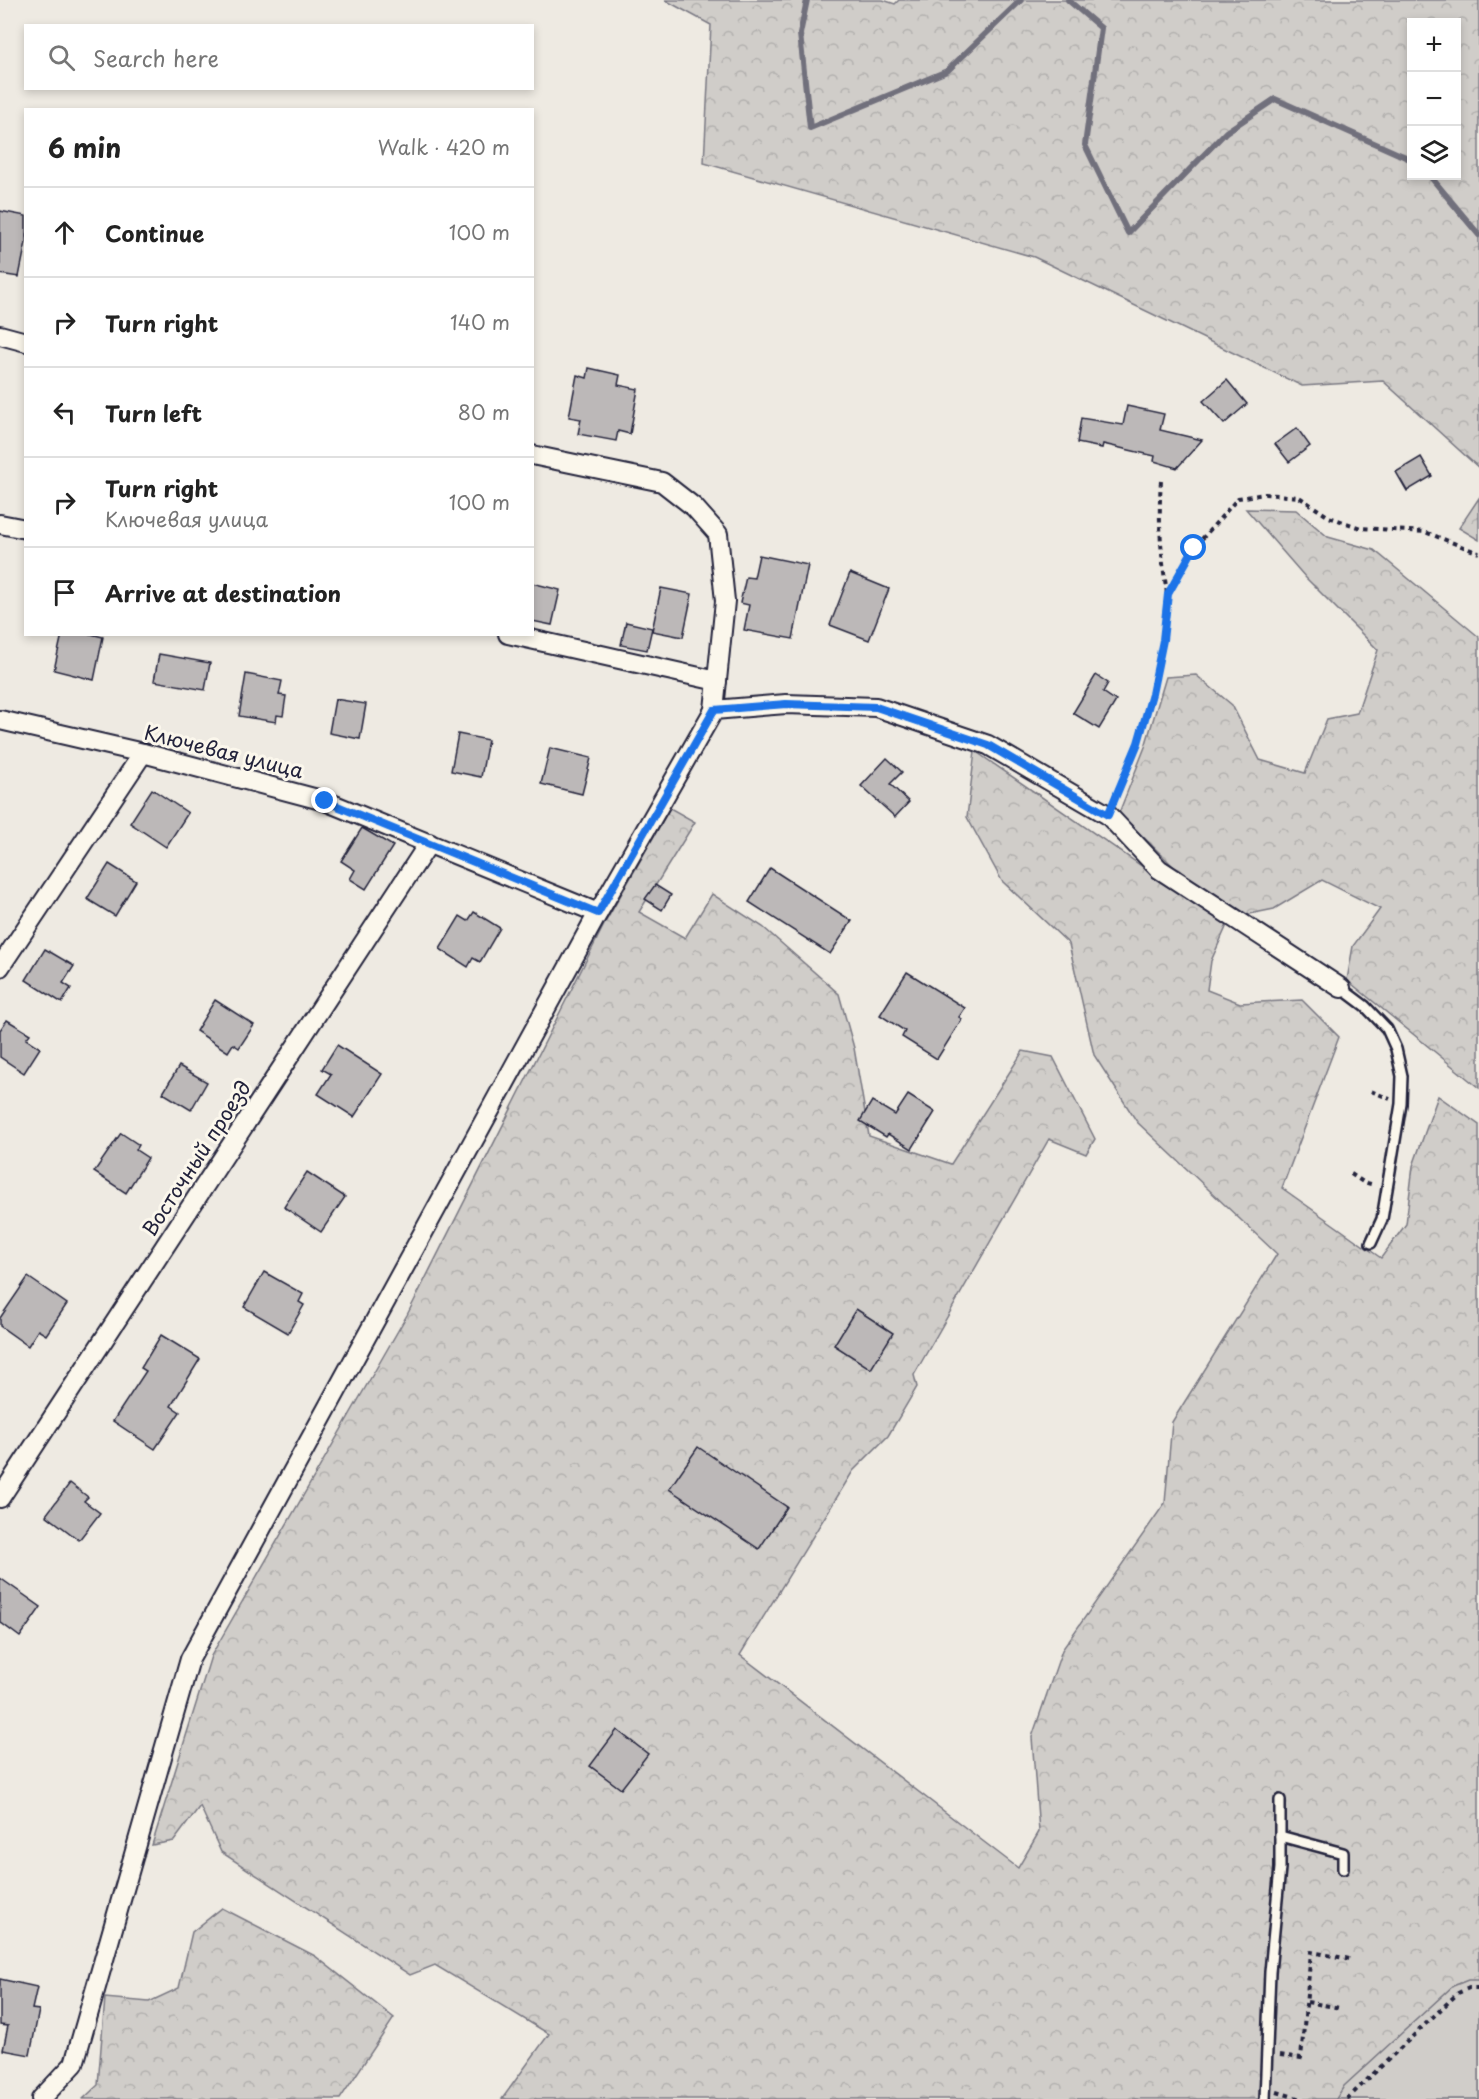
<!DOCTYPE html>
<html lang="en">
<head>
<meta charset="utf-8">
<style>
  :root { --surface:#fff; --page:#f6f6f6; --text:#222; --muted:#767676; --line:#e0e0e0 }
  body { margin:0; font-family:"Playpen Sans",sans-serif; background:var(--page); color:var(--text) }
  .controls { position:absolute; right:18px; top:18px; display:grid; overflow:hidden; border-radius:0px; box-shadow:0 3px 9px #0003 }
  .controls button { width:54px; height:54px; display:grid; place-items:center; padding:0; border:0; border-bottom:2px solid var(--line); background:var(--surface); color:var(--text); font:30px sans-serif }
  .stop { position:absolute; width:18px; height:18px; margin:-14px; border:4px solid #1a73e8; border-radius:50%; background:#fff }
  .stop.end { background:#1a73e8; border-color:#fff; box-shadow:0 2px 6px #0008 }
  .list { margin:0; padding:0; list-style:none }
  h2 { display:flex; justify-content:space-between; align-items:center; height:78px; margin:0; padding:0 24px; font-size:26px }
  h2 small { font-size:20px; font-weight:400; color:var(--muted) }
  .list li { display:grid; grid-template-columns:39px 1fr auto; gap:18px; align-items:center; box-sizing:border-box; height:90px; padding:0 24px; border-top:2px solid var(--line) }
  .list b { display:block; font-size:22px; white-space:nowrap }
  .list p { margin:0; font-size:20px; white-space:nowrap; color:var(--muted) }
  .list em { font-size:20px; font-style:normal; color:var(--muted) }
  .icon { flex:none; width:33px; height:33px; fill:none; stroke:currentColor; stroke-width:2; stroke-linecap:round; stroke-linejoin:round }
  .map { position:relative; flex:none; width:1479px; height:2099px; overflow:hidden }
  .search { position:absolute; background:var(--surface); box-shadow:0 3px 9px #0003; left:24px; top:24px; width:510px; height:66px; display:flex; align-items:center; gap:15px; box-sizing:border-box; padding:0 21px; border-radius:0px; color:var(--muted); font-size:22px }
  .panel { position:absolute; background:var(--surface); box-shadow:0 3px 9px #0003; left:24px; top:108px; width:510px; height:528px; border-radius:0px }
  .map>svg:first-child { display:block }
  .forest { fill:url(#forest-crowns); stroke:#797882; stroke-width:1.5; fill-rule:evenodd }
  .pitch { fill:#d0cdc9; stroke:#797882; stroke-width:1.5 }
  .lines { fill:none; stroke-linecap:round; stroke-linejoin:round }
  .stream { stroke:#716f7c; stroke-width:6 }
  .building { fill:#bcb8b8; stroke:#22223b; stroke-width:1.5 }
  .lane-casing { stroke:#22223b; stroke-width:14 }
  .street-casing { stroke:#22223b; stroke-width:22 }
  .path { stroke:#22223b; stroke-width:4; stroke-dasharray:4.5 4.5; stroke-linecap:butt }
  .lane { stroke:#fbf7ec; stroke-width:9 }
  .street { stroke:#fbf7ec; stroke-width:18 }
  .route { stroke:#1a73e8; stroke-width:8 }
  .labels { text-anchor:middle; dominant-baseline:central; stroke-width:6; stroke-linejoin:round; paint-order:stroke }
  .street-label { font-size:20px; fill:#22223b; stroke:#fbf7ec }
</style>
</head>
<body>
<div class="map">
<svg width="1479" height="2099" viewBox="0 0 1479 2099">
  <defs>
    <pattern id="forest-crowns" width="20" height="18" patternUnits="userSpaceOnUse" patternTransform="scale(1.5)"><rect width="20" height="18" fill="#d0cdc9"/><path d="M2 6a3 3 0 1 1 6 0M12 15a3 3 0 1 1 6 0" fill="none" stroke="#b2b0ae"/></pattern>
  </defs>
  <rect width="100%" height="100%" fill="#eeeae2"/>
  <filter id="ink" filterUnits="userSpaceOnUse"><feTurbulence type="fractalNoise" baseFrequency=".0167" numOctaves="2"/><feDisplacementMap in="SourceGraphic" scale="12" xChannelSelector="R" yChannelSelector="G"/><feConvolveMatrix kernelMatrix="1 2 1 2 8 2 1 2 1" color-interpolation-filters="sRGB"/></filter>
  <g filter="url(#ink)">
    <!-- forest -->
    <g class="forest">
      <path d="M665,0H883L895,4L899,0H1479V468L1383,381L1302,386L1034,257L704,163L711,25ZM1456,22V176H1412V22Z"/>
      <polygon points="1479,498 1479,540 1459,528"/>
      <polygon points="1246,509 1296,510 1328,537 1374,550 1479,637 1479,1088 1347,980 1353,946 1380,909 1322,880 1274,909 1245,915 1176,869 1119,813 1145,747 1166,677 1196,675 1232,705 1260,760 1305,773 1327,719 1357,713 1378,650 1306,578"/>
      <polygon points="975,751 1227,925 1211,961 1207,990 1240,1003 1302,1000 1339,1037 1282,1188 1381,1258 1406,1224 1413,1166 1438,1096 1479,1125 1479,2099 502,2099 549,2034 435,1965 410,1975 221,1852 200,1806 174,1841 152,1845 211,1656 407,1315 605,923 670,808 695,822 639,912 685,938 712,894 763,927 839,994 854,1048 869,1136 951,1164 1023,1051 1053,1057 1095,1139 1086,1154 1049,1139 914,1375 917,1387 888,1436 853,1471 740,1655 1018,1868 1039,1832 1032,1737 1062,1650 1165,1503 1172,1422 1277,1254 1137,1122 1094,1055 1069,944 1002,881 967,817"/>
      <polygon points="222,1908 315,1956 394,2018 340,2099 83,2099 98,2085 105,1998 149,2002 179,1988 192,1932"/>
    </g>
    <!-- pitch -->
    <polygon class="pitch" points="1468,1980 1479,1980 1479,2099 1336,2099 1344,2086 1453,1986"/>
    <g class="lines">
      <!-- stream -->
      <g class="stream">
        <polyline points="807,0 800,34 810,128 947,71 1021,0"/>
        <polyline points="1068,0 1101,28 1085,145 1128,233 1226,132 1275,99 1412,160"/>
        <polyline points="1430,176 1479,235"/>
      </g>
    </g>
    <!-- building -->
    <g class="building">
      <polygon points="0,211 26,216 26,242 19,277 0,274"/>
      <polygon points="589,368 620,375 618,385 638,389 630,434 618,431 616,441 578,434 581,419 569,417 577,375 587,378"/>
      <polygon points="1227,380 1247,404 1224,424 1203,401"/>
      <polygon points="1127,406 1164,414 1160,430 1202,440 1177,468 1154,461 1155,456 1103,444 1102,448 1077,443 1081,418 1123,425"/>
      <polygon points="1297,428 1310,446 1289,462 1275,444"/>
      <polygon points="1421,457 1432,476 1407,491 1396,472"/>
      <polygon points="759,555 808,565 793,639 744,630 749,605 740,603 746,577 754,578"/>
      <polygon points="850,573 889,589 869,640 830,625"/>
      <polygon points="532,583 560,590 552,625 532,621"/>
      <polygon points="661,588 692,594 683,637 652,631"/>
      <polygon points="626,622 652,628 647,650 621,645"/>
      <polygon points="62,634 91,634 103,637 94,680 54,670"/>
      <polygon points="159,654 210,663 205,690 154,681"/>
      <polygon points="246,674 282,681 279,695 286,696 283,716 277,715 276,722 239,716"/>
      <polygon points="1096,675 1108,683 1103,692 1116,701 1099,729 1073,713"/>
      <polygon points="335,699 366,704 360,739 329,733"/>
      <polygon points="458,734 488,740 481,777 451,771"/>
      <polygon points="550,748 591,758 582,794 541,784"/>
      <polygon points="887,758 902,772 890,784 909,802 895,817 861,786"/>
      <polygon points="152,789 188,813 166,847 130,823"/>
      <polygon points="362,828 393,846 366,889 350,879 355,870 341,861"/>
      <polygon points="109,864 136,881 115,916 87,899"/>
      <polygon points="770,868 852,921 830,954 749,902"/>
      <polygon points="655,885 671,895 662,910 645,899"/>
      <polygon points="474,912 500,928 480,962 473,958 468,967 440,949 460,916 468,921"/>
      <polygon points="45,949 74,966 63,983 71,988 62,1003 26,980"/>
      <polygon points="907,972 965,1008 959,1017 962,1019 937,1059 902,1037 905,1031 880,1015"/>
      <polygon points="215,1000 254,1025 239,1048 233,1044 228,1052 196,1031"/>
      <polygon points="7,1020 30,1034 26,1039 40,1048 24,1073 0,1057 0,1030"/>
      <polygon points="337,1045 382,1074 354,1117 318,1094 331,1074 322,1069"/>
      <polygon points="179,1066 207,1082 191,1110 163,1093"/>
      <polygon points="908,1095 935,1112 912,1149 888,1134 886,1137 860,1121 872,1101 895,1115"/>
      <polygon points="121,1133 139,1145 136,1150 148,1158 126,1193 94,1172"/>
      <polygon points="307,1172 345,1197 321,1232 284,1207"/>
      <polygon points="264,1272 303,1294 299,1302 304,1305 288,1333 244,1307"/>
      <polygon points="28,1277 67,1304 46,1335 38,1330 28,1346 0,1326 0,1318"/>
      <polygon points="856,1309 893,1333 871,1369 834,1345"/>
      <polygon points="161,1335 200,1359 171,1406 180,1412 155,1449 113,1421 146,1371 141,1368"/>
      <polygon points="698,1447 787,1507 759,1549 669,1489"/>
      <polygon points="70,1483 88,1497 84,1501 100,1513 79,1540 46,1515"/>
      <polygon points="0,1578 41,1607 20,1637 0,1622"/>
      <polygon points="617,1730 648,1754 621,1789 590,1766"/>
      <polygon points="0,1979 37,1987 32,2009 39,2010 30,2055 3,2050 8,2026 0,2025"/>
    </g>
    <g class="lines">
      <defs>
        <g id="lane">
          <polyline points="1341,988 1365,1006 1387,1029 1396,1049 1402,1076 1401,1104 1382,1219 1371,1243"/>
          <polyline points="1280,1836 1343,1853 1343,1869"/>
          <polyline points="1265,2099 1270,1972 1280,1868 1280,1800"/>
        </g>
        <g id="street">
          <polyline points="0,335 26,342"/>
          <polyline points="532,455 662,482 694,507 718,534 725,601 714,710"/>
          <polyline points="0,524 26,529"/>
          <polyline points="508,634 717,681"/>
          <polyline points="0,720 143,753 325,801 598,913"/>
          <polyline points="0,967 143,753"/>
          <polyline points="0,1498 429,843"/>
          <polyline points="41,2099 74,2064 190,1659 598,913 714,710 786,704 876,707 988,745 1108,815 1159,869 1341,988"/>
        </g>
      </defs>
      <!-- lane casing -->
      <use href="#lane" class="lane-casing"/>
      <!-- street casing -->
      <use href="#street" class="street-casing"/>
      <!-- path -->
      <g class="path">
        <path d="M1161,481C1158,519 1161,555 1167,593"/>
        <polyline points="1114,800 1138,743 1152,694 1163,640 1168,594 1194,548 1238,498 1265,494 1299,497 1329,517 1361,528 1425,532 1479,553"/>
        <polyline points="1371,1091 1390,1099"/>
        <polyline points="1351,1174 1363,1182 1375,1185"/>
        <polyline points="1307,2002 1340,2008"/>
        <polyline points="1280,2055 1301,2058 1311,1952 1350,1959"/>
        <polyline points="1277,2092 1301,2099"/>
        <polyline points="1347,2099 1458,1993 1469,1988 1479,1988"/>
      </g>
      <!-- lane -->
      <use href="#lane" class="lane"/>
      <!-- street -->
      <use href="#street" class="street"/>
    </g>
  </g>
  <g class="lines" filter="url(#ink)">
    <!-- route -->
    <polyline class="route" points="325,801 598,913 714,710 786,704 876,707 988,745 1108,815 1138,743 1152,694 1163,640 1168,594 1194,548"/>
  </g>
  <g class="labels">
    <!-- street labels -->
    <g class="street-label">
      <text transform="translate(224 751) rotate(14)">Ключевая улица</text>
      <text transform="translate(196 1158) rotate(-57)">Восточный проезд</text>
    </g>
  </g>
</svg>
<div class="controls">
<button>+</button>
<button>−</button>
<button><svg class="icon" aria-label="layers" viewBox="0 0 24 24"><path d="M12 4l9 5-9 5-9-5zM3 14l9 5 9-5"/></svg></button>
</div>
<div class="stop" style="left:1194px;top:548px"></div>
<div class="stop end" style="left:325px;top:801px"></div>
<div class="search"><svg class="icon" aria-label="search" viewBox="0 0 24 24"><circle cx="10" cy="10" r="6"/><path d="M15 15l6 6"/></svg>Search here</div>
<section class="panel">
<h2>6 min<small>Walk · 420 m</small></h2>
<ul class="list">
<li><svg class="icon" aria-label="ahead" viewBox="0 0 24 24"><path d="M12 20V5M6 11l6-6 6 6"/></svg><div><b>Continue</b></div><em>100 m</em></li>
<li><svg class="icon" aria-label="right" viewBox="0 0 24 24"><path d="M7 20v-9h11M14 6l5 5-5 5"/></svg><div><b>Turn right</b></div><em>140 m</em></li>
<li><svg class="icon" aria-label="left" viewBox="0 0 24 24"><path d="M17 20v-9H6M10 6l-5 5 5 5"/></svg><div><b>Turn left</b></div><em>80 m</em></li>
<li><svg class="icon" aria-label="right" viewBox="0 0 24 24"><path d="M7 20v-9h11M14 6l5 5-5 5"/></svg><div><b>Turn right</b><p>Ключевая улица</p></div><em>100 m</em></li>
<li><svg class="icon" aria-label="arrive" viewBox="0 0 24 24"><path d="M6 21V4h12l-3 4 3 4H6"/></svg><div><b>Arrive at destination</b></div></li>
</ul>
</section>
</div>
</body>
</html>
